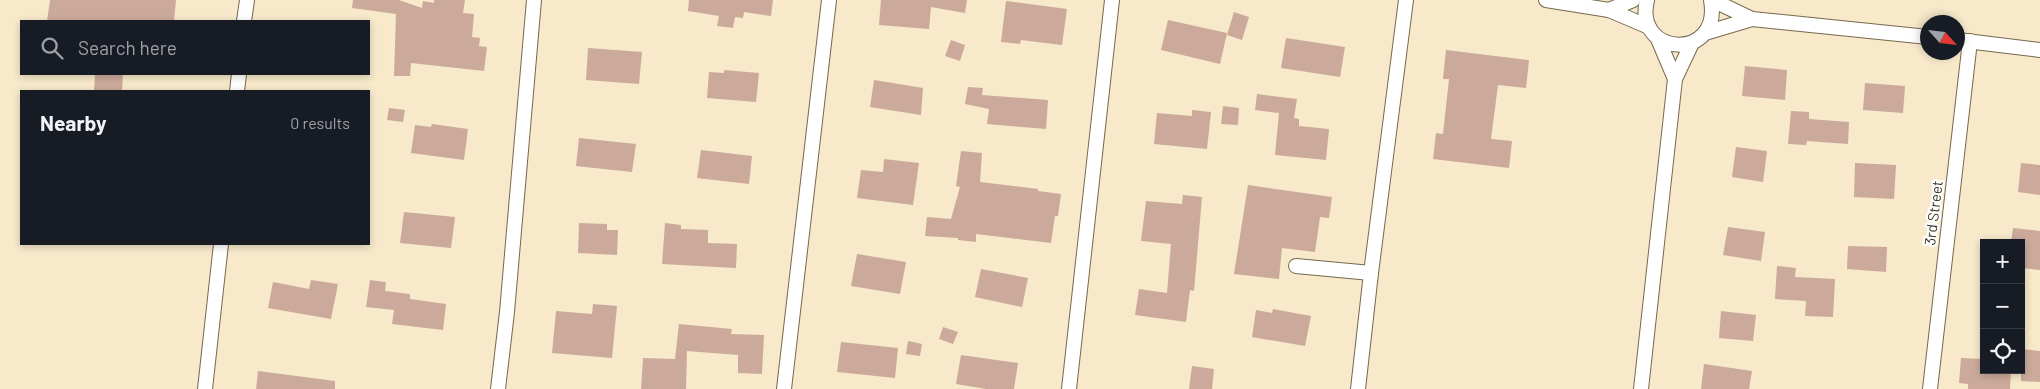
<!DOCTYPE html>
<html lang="en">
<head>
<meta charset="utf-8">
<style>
  :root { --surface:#171b24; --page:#242831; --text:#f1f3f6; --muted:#9ea1a6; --line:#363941 }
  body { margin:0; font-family:Barlow,sans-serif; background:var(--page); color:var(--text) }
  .controls { position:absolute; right:15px; bottom:15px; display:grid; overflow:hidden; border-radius:0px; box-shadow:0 2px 8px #0003 }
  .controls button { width:45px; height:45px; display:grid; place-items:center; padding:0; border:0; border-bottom:1px solid var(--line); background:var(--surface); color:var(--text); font:25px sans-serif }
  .compass { position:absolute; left:1920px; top:15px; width:45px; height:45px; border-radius:50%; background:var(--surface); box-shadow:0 2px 8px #0003; rotate:117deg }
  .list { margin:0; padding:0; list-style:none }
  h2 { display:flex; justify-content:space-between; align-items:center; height:65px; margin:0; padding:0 20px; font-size:21px }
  h2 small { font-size:16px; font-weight:400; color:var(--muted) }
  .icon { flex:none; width:28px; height:28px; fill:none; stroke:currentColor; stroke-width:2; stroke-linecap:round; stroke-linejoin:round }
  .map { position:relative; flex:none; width:2040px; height:389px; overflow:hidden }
  .search { position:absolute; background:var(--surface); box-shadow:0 2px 8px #0003; left:20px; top:20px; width:350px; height:55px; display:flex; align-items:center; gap:12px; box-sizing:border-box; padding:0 18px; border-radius:0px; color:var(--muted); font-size:19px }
  .panel { position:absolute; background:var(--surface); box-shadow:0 2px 8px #0003; left:20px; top:90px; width:350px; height:155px; border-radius:0px }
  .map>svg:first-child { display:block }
  .building { fill:#cbaa9b }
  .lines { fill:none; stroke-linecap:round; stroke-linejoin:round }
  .minor-casing { stroke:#75694d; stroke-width:16 }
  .minor { stroke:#fff; stroke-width:14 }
  .labels { text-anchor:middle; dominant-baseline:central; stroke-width:4.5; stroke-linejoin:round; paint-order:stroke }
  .street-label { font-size:15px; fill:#3d382b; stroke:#fff }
</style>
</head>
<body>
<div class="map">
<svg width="2040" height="389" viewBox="0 0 2040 389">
  <rect width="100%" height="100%" fill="#f7e9ca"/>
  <!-- building -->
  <g class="building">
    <polygon points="50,0 176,0 174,21 47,21"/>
    <polygon points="353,0 399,0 422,8 423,1 434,3 434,0 465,0 463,13 474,14 472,37 480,38 479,46 487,47 484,71 411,63 410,76 394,76 396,14 352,8"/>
    <polygon points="689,0 773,0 771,16 744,12 743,18 735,17 733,28 717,26 719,16 688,11"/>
    <polygon points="881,0 967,0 965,13 931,7 929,29 879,25"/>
    <polygon points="1006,1 1067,9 1062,45 1021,40 1020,44 1001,42"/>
    <polygon points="1234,12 1249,17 1242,40 1227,35"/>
    <polygon points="1168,20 1227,33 1220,64 1161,50"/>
    <polygon points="1286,38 1345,47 1340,77 1281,68"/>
    <polygon points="951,40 965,45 960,61 945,56"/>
    <polygon points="588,48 642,52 639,84 586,80"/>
    <polygon points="1446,50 1529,60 1526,88 1498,85 1491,139 1512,141 1509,168 1433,159 1436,133 1443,134 1449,79 1443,79"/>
    <polygon points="1745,66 1787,70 1785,100 1742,96"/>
    <polygon points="724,70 759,73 756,102 707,98 709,72 724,73"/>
    <polygon points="95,74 123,74 122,91 94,91"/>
    <polygon points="874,80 923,88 921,115 870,107"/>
    <polygon points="1865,83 1905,86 1903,113 1863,110"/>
    <polygon points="968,87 983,88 982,95 1048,100 1046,129 987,124 989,109 965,104"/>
    <polygon points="1257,94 1297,99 1294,118 1299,119 1299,126 1329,129 1326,160 1275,155 1279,113 1255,110"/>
    <polygon points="1223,106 1239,108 1238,125 1221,124"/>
    <polygon points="389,108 405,110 403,122 387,120"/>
    <polygon points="1192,110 1211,112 1207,149 1154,144 1157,113 1192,116"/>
    <polygon points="1791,111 1809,112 1809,119 1849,122 1848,144 1807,141 1806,145 1788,144"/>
    <polygon points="432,124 468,129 464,160 411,153 415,125 431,127"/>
    <polygon points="579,138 636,144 632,172 576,166"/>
    <polygon points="1736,147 1767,151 1763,182 1732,177"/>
    <polygon points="701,150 752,156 749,184 697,178"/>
    <polygon points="961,151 982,153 980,182 1038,189 1038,191 1061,194 1058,216 1055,216 1051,243 976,234 976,242 958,240 958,238 925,236 927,217 951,219 960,187 956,186"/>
    <polygon points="884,159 919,163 913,205 857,198 861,170 883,172"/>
    <polygon points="1855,163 1896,165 1894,199 1854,197"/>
    <polygon points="2021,163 2040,165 2040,195 2018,192"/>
    <polygon points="1248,185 1332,197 1329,218 1320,217 1315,252 1282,248 1279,279 1234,274"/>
    <polygon points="1183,195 1202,197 1194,291 1190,290 1186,322 1135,315 1139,289 1167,293 1171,244 1141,241 1146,201 1182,204"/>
    <polygon points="404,212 455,217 451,248 400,243"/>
    <polygon points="579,223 607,224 607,230 618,230 617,255 578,253"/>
    <polygon points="665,223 681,225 681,229 708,230 708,243 737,244 736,268 662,264"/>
    <polygon points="1728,227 1765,232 1761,261 1723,255"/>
    <polygon points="2013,228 2040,231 2040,270 2021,268 2021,243 2011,243"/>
    <polygon points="1848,246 1887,247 1886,272 1847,269"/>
    <polygon points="857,254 906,262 900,294 851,286"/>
    <polygon points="1777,266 1796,268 1795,277 1835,279 1833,317 1805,316 1806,301 1775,299"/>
    <polygon points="981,269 1028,278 1022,307 975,297"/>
    <polygon points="311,280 338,284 331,319 268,308 273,282 309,289"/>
    <polygon points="370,280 386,282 385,291 410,294 410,299 446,304 443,330 392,324 394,310 366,307"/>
    <polygon points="593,304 617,306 612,358 552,353 556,311 592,314"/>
    <polygon points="1273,309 1311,316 1305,346 1252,337 1256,310 1272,313"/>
    <polygon points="1721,311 1756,315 1753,341 1719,338"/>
    <polygon points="679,324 732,329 731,334 764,335 762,374 738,373 738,355 687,351 686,389 641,389 643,358 675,359"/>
    <polygon points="943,327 958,332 953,344 939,339"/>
    <polygon points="908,341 922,344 920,356 906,354"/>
    <polygon points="841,342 898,348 895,378 837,372"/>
    <polygon points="2021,349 2040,351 2040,382 2021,381"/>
    <polygon points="961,355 1018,363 1014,389 986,389 956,384"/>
    <polygon points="1961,358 1984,359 1984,370 2011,370 2010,389 1968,389 1968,384 1959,383"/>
    <polygon points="1704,364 1752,371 1749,389 1701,389"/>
    <polygon points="1192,366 1214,369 1212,389 1189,389"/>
    <polygon points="258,371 335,381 335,389 256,389"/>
  </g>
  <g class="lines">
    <defs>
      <g id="minor">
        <polyline points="1546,0 1609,10 1649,27"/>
        <path d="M1647,0C1633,57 1722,62 1711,0"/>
        <polyline points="1712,0 1752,19 1928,37"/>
        <polyline points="1609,10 1633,0"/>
        <polyline points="244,21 247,0"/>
        <polyline points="1705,33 1752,19"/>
        <polyline points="1658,39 1675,79"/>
        <polyline points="1958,40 2040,50"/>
        <polyline points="237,91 239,74"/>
        <polyline points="1296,266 1371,273"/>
        <polyline points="205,389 221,244"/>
        <polyline points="498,389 507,312 534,0"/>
        <polyline points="784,389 829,0"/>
        <polyline points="1069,389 1112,0"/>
        <polyline points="1358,389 1371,273 1406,0"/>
        <polyline points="1641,389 1675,79 1692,43"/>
        <polyline points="1930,389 1970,41"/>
      </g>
    </defs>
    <!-- minor casing -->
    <use href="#minor" class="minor-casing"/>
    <!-- minor -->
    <use href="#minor" class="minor"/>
  </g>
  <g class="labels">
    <!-- street labels -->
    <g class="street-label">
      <text transform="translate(1933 213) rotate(-83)">3rd Street</text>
    </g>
  </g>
</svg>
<div class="controls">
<button>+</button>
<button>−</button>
<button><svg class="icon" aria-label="locate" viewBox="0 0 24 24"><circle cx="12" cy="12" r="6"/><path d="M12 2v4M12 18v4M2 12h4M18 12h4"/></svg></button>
</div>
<svg class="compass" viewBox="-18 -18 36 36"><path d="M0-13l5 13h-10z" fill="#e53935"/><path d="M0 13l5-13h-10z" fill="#9ea1a6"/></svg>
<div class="search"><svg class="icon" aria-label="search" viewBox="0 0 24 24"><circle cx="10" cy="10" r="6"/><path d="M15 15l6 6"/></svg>Search here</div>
<section class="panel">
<h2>Nearby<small>0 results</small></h2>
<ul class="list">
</ul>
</section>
</div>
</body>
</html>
